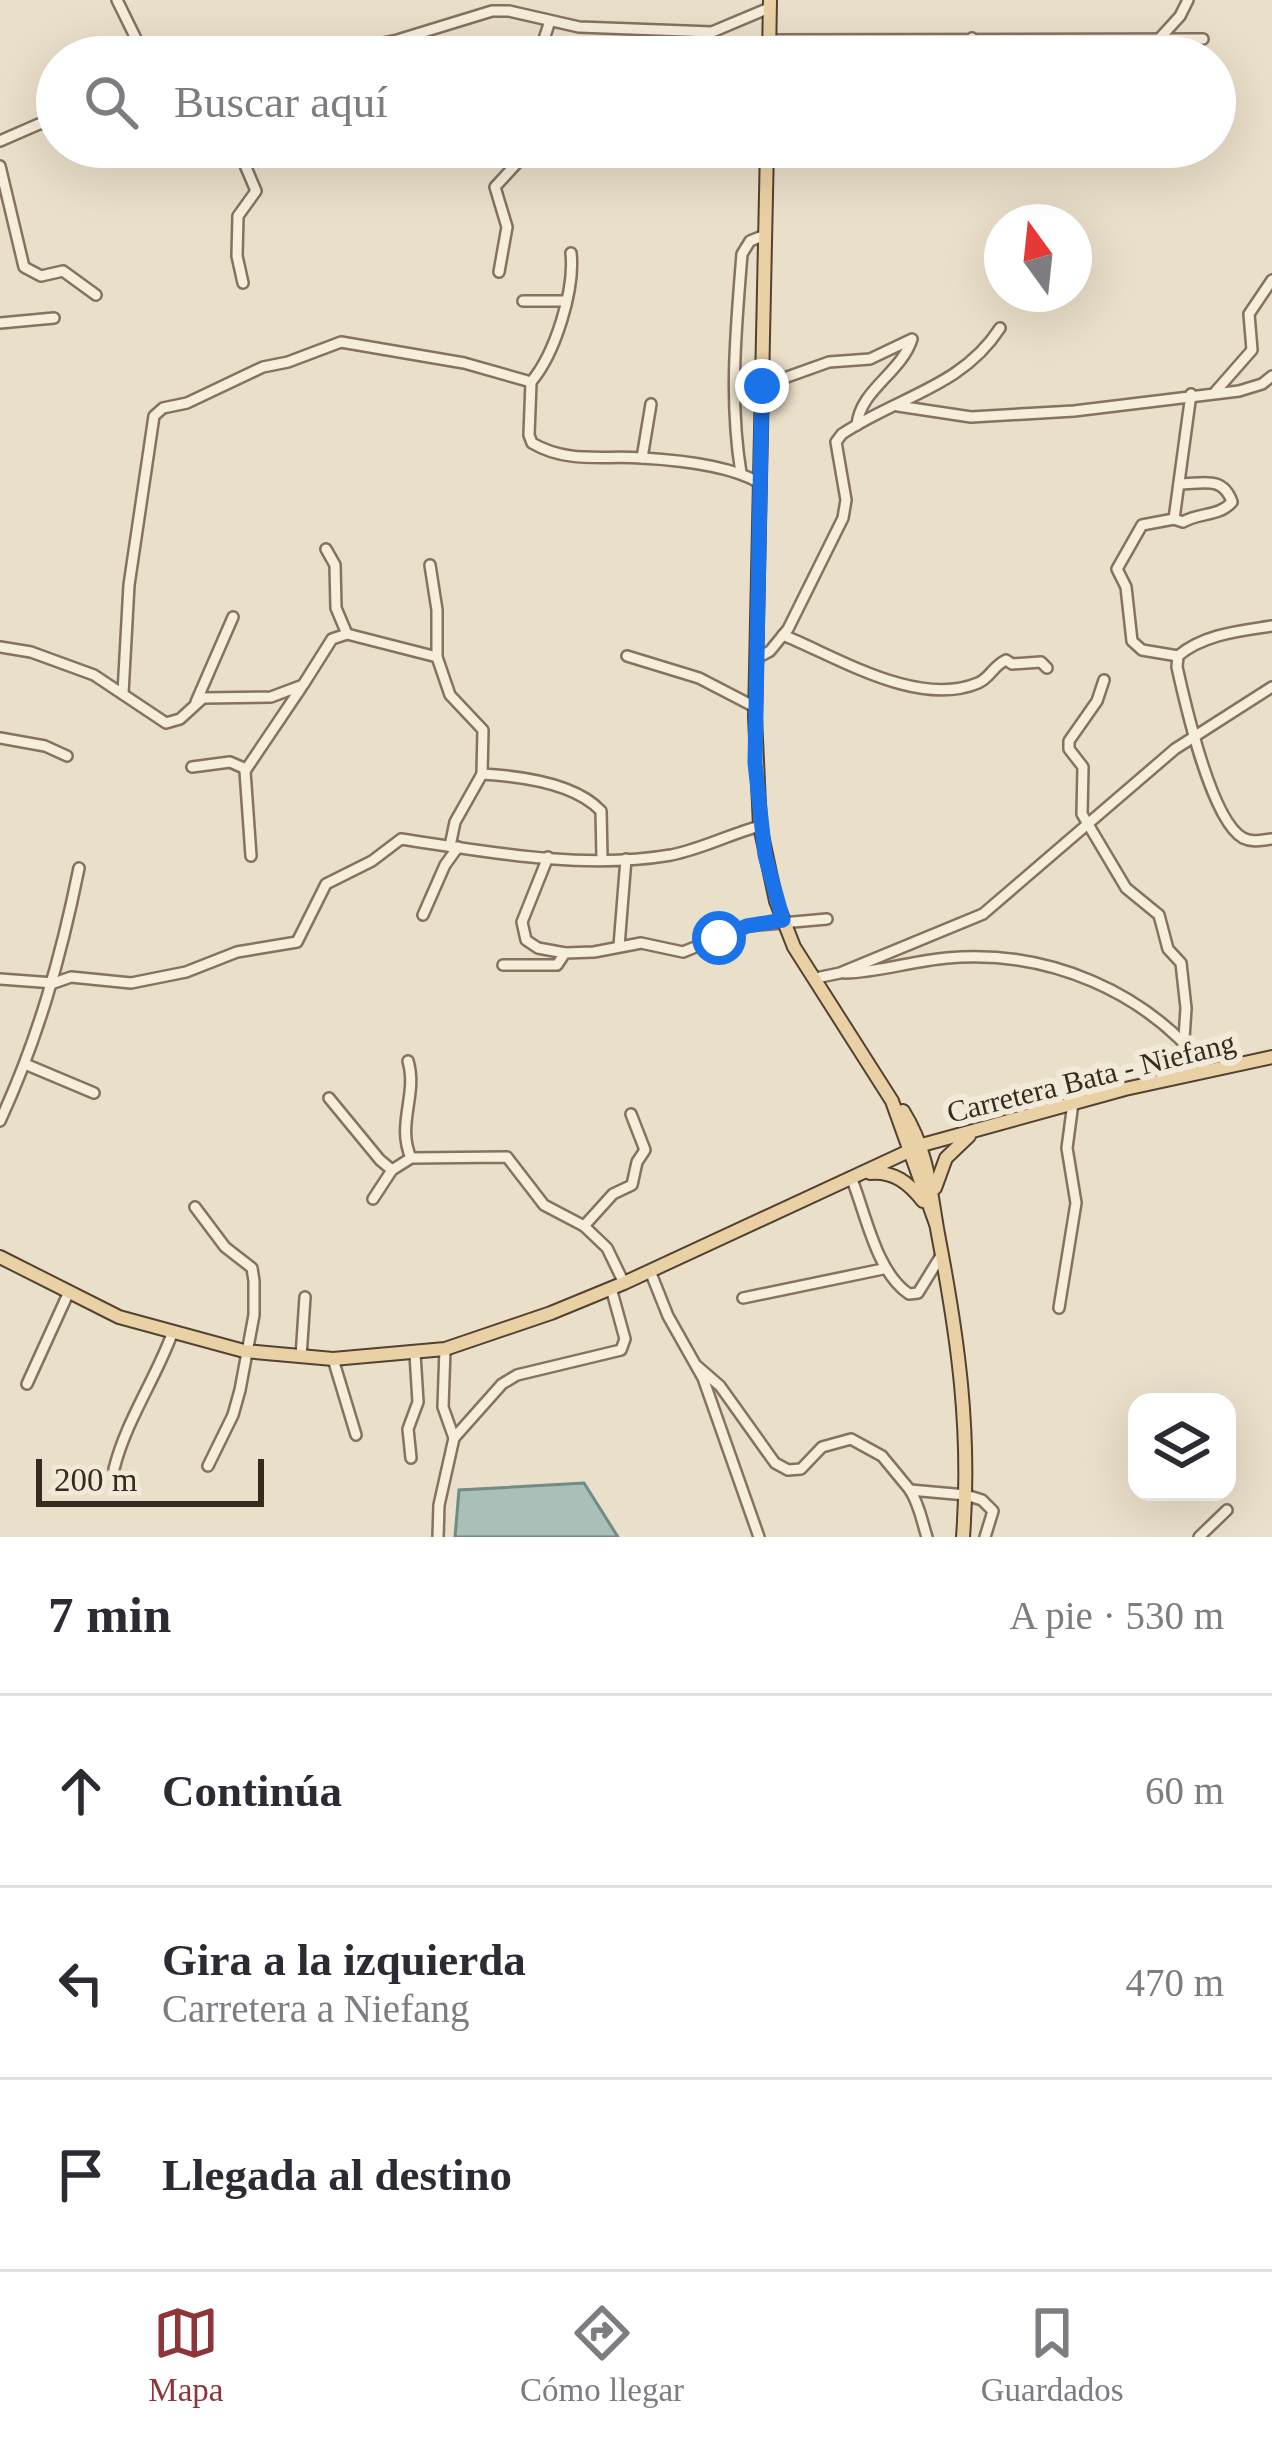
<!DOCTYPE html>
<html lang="es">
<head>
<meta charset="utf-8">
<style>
  :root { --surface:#fff; --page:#f2f2f3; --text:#2b2b33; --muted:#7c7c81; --line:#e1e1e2; --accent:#8d3539 }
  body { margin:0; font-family:Georgia,serif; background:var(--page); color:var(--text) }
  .controls { position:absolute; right:36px; bottom:36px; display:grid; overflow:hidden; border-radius:24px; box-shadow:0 12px 48px #0002 }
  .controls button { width:108px; height:108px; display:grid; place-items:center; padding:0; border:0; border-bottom:3px solid var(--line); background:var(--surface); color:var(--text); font:60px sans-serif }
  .compass { position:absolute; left:984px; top:204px; width:108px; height:108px; border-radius:50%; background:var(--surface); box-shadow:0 12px 48px #0002; rotate:345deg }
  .scale { position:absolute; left:36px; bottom:30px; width:228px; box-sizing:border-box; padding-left:12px; border:6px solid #372b21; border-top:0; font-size:33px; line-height:42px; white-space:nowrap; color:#372b21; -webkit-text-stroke:9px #f2ead8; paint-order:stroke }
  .stop { position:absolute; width:36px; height:36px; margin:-27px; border:9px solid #1a73e8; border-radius:50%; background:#fff }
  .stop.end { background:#1a73e8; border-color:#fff; box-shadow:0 3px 12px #0008 }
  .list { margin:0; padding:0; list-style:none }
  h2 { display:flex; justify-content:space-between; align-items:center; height:156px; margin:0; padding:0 48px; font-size:51px }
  h2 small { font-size:39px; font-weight:400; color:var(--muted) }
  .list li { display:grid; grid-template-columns:78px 1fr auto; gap:36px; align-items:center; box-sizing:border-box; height:192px; padding:0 48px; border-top:3px solid var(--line) }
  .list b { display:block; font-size:45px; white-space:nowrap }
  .list p { margin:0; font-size:39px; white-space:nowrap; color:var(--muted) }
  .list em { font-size:39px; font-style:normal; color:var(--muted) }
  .icon { flex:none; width:66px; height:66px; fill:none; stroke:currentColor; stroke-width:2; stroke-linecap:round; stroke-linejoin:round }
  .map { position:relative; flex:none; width:1272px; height:1537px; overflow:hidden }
  .search { position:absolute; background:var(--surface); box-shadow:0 12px 48px #0002; left:36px; right:36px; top:36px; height:132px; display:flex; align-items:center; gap:30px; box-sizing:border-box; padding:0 42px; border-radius:66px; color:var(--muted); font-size:45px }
  .sheet { height:732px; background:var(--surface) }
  nav { display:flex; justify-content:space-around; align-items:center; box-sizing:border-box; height:168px; border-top:3px solid var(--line); background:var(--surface); font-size:33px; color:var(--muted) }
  nav a { display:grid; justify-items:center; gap:6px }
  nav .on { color:var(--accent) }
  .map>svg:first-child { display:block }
  .water { fill:#a9bfb8; stroke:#708c84; stroke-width:3 }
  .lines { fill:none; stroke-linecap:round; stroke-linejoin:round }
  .minor-casing { stroke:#85725f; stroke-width:14 }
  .major-casing { stroke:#534133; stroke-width:16 }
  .minor { stroke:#f6eddb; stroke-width:9 }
  .major { stroke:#e9d1a5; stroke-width:12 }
  .route { stroke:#1a73e8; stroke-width:15 }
  .labels { text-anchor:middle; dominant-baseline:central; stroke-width:12; stroke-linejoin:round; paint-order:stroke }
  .street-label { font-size:30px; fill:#372b21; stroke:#f2ead8 }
</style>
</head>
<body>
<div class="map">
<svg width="1272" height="1537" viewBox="0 0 1272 1537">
  <rect width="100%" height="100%" fill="#eadfc9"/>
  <!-- water -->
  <polygon class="water" points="584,1483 618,1537 455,1537 459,1490"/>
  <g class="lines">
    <defs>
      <g id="minor">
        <polyline points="117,0 145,57"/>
        <polyline points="972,38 975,57"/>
        <polyline points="1160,38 1180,16 1188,0"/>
        <polyline points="769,40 1203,39"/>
        <polyline points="308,57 394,41 492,11 509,11 579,27 712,32 769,8"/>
        <polyline points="538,57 550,21"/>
        <polyline points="0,141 39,124 57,123"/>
        <polyline points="0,166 24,267 41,276 63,271 96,295"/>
        <path d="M571,253C575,290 555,354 531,382L529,435L532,443C568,464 604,455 642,458C678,460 729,465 760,483"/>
        <polyline points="499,272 507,227 495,187 517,163 517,147"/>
        <polyline points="243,283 237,256 238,216 256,191 242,158 244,147"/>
        <polyline points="523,301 565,301"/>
        <polyline points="0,323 54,318"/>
        <path d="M762,386L829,362L870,359L912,339C901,373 860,390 857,425"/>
        <polyline points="1216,391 1252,350 1249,314 1272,280"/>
        <polyline points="898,406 971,417 1074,411 1239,391 1262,384 1272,376"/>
        <polyline points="642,458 651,404"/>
        <path d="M741,473C729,400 736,328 742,254L750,241L765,235"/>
        <path d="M1174,519L1183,522C1200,512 1219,517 1232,502C1223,475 1202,484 1179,484"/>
        <polyline points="326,549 335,565 336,608 347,634"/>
        <polyline points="430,565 437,610 437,657"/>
        <path d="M1272,626C1240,631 1204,634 1178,656L1177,667C1185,703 1211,820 1243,838C1253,843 1262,840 1272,839"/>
        <path d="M783,635C839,658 918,708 978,683C990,678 993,666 1006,660L1012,664L1041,662L1047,668"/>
        <polyline points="0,647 31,652 94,675 166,723 180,719 203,698 271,697 303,685 332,639 347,634 437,657 450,695 483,730 482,774 455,822 450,846"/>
        <polyline points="627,656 699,678 755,707"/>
        <polyline points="1178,656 1142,650 1132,641 1126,587 1117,569 1142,525 1174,519 1191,394"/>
        <path d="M757,658L770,651L788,629L843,518L846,500L836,442L842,434C897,397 962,387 1000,328"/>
        <polyline points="1104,680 1097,701 1069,741 1069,749 1083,767 1082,814 1126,888 1159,915 1168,949 1181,963 1186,1008 1184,1039"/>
        <polyline points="123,693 129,585 154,416 163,408 187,403 263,367 288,362 341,342 464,363 531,382"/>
        <polyline points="196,702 233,617"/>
        <polyline points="0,738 45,746 67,756"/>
        <polyline points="192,767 230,762 246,769"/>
        <path d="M482,774C518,776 575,783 601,811L602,858"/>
        <polyline points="251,856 245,771 301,688"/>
        <polyline points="548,857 522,922 526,940 538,948 565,953 594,952 641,943 683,952 747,926 827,919"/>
        <polyline points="423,915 445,865 458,847"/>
        <polyline points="619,946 626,859"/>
        <polyline points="503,965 557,965 565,953"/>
        <path d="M845,973C880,972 912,961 947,958C1047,949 1147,991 1208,1071"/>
        <polyline points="816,978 840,973 983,914 1175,749 1272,687"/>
        <path d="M0,979L54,983L71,977L131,983L186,972L237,952L297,942L326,884L372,861L401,839C488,852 583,870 671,855C702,849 730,834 760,826"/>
        <path d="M408,1061C418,1095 396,1124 411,1158"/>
        <polyline points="25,1064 94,1093"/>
        <polyline points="329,1098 380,1160 392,1170"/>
        <path d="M0,1121C38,1039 61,957 79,868"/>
        <path d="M851,1177C866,1214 876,1272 909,1294L918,1293L942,1254"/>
        <polyline points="373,1199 392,1170 411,1158 507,1157 544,1205 584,1226 607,1248 624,1283"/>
        <polyline points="195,1207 225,1247 252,1268 254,1281 254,1315 240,1390 233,1415 208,1466"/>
        <polyline points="584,1226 613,1194 632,1185 637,1162 645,1150 631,1114"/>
        <polyline points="650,1271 668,1316 703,1378 759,1537"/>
        <polyline points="743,1298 883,1269"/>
        <polyline points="1059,1308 1076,1203 1067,1148 1073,1103"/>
        <polyline points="301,1357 305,1297"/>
        <polyline points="333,1359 356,1435"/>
        <polyline points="697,1366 720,1386 775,1463 788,1470 801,1469 822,1447 851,1439 882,1456 910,1490"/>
        <polyline points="27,1384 68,1294"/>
        <polyline points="454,1438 502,1384 517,1375 621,1350 625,1339 611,1288"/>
        <polyline points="411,1458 408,1429 418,1402 415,1354"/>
        <path d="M114,1469C126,1421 155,1380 172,1334"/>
        <polyline points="438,1537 439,1505 454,1438 443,1407 445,1349"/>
        <path d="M927,1537C922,1522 920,1506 910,1490L966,1495L982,1500L993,1511L985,1537"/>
        <polyline points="1199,1537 1227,1510"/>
      </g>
      <g id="major">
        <polyline points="769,57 770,0"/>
        <polyline points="767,147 755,717 760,826 776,901 794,947 892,1101 936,1224"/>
        <path d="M903,1111C928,1151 930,1189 938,1234C958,1338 971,1430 963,1537"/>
        <path d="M870,1173C894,1171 909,1183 923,1201"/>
        <polyline points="935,1188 946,1158 969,1136"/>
        <polyline points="0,1257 119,1317 244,1351 333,1359 445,1349 551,1313 624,1283 922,1145 1125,1089 1272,1057"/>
      </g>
    </defs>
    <!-- minor casing -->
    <use href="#minor" class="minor-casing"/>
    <!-- major casing -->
    <use href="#major" class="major-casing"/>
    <!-- minor -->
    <use href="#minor" class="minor"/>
    <!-- major -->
    <use href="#major" class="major"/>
  </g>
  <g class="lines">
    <!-- route -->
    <polyline class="route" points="719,938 747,926 783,920 765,855 755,763 762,386"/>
  </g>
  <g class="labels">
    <!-- street labels -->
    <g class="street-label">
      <text transform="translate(1091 1077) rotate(-14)">Carretera Bata - Niefang</text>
    </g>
  </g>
</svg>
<div class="controls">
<button><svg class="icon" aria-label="layers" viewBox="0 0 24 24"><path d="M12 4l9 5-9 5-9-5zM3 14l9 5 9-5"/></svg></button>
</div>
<svg class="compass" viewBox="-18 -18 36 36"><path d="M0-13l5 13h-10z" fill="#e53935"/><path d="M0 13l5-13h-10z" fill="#7c7c81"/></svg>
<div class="scale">200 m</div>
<div class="stop" style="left:719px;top:938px"></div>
<div class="stop end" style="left:762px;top:386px"></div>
<div class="search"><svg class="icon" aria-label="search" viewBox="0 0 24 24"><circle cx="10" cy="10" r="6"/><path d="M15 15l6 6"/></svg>Buscar aquí</div>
</div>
<section class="sheet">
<h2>7 min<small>A pie · 530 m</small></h2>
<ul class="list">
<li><svg class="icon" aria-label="ahead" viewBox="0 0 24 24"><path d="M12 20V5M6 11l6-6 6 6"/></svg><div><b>Continúa</b></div><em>60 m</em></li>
<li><svg class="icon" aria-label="left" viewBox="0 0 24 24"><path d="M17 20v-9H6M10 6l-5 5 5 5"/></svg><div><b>Gira a la izquierda</b><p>Carretera a Niefang</p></div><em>470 m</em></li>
<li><svg class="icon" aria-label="arrive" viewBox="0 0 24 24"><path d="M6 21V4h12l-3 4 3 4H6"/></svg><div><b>Llegada al destino</b></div></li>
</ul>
</section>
<nav>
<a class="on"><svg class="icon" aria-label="map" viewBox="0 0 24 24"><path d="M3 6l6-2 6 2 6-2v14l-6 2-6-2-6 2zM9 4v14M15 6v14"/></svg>Mapa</a>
<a><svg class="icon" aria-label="directions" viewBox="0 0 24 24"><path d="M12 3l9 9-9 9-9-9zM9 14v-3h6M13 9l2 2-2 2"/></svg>Cómo llegar</a>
<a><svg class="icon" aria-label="saved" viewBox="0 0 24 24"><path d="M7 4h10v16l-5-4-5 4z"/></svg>Guardados</a>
</nav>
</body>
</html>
